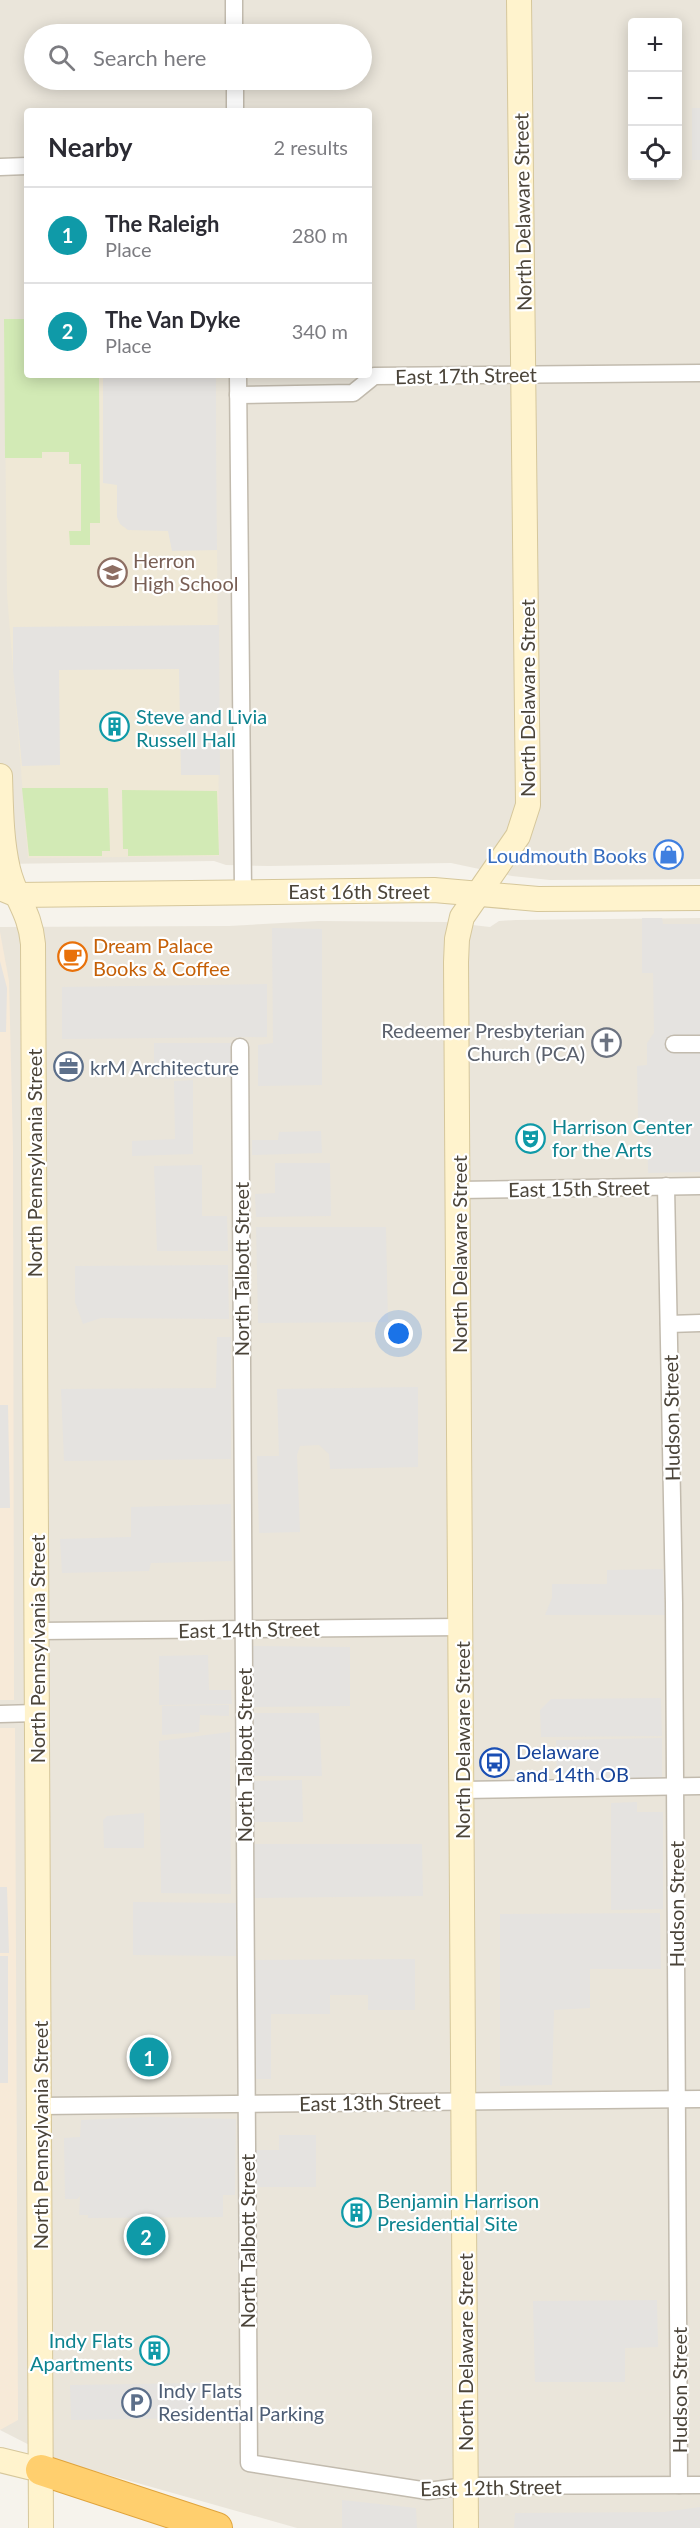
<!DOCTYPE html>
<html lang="en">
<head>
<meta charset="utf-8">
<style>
  :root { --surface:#fff; --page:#f2f2f3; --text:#2b2b33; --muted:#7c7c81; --line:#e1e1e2; --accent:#fc3f1d }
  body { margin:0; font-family:Lato,sans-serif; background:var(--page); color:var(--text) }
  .controls { position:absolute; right:18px; top:18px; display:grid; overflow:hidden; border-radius:6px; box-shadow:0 3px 15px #0003 }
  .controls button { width:54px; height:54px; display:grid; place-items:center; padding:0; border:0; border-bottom:2px solid var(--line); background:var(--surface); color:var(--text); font:30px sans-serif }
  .you { position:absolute; left:399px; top:1334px; width:21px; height:21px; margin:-15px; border:4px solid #fff; border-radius:50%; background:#1a73e8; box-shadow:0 0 0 9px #1a73e833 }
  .badge { display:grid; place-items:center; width:39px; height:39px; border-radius:50%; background:var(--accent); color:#fff; font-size:20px; font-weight:700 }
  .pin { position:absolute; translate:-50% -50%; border:3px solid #fff; box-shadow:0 2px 6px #0006 }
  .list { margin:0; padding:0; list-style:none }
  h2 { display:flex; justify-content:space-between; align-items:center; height:78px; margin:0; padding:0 24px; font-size:26px }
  h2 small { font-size:20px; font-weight:400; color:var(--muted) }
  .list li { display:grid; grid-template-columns:39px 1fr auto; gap:18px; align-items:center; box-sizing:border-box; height:96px; padding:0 24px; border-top:2px solid var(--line) }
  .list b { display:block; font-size:22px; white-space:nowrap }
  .list p { margin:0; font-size:20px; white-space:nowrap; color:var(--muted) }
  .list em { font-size:20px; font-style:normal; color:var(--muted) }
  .icon { flex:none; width:33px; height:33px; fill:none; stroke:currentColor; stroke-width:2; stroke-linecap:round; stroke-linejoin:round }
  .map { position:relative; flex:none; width:700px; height:2528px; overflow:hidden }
  .search { position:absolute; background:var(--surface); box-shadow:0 3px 15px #0003; left:24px; top:24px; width:348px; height:66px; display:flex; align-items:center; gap:15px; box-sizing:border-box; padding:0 21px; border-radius:33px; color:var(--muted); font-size:22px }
  .panel { position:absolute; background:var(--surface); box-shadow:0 3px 15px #0003; left:24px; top:108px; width:348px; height:270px; border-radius:6px }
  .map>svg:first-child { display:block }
  .residential { fill:#eae5da; fill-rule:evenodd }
  .commercial { fill:#f7ead8 }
  .education { fill:#efe8d6 }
  .green { fill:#d2eab5 }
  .parking { fill:#e5e3e0 }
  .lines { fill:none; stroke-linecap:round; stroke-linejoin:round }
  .street-casing { stroke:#c2bbae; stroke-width:19 }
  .secondary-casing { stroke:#d6c79b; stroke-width:26 }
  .highway-casing { stroke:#e0a43c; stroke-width:32 }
  .street { stroke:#fff; stroke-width:16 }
  .secondary { stroke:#fff3cd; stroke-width:24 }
  .highway { stroke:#ffcf6e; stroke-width:30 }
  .labels { text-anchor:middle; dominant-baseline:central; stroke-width:4.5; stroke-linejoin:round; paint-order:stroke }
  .street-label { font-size:20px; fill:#4b4439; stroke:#fff }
  .education-label { font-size:20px; fill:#785e54; stroke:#fff; text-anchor:start }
  .culture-label { font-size:20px; fill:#0d838f; stroke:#fff; text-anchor:start }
  .shop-label { font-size:20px; fill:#366cbe; stroke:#fff; text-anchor:end }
  .food-label { font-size:20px; fill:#c56008; stroke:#fff; text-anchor:start }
  .worship-label { font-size:20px; fill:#5b616d; stroke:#fff; text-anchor:end }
  .service-label { font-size:20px; fill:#4e5e75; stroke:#fff; text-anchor:start }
  .transit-label { font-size:20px; fill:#164399; stroke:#fff; text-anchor:start }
</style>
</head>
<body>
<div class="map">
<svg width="700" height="2528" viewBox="0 0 700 2528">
  <rect width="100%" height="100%" fill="#f6f3ec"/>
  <!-- residential -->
  <g class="residential">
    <path d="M0,0H700V879L550,880L512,876L451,863L269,866L226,865L214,861L0,864ZM632,22H678V176H632ZM34,34H362V80H34ZM27,111H369V375H27Z"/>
    <polygon points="700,918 700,2528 297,2528 63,2462 0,2430 0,927 229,926 318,921 446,922 490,927 499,921 516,920"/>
  </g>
  <!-- commercial -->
  <g class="commercial">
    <polygon points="0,932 9,981 13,1148 14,1700 0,1700"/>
    <polygon points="0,1728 15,1728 18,2420 0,2430"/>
  </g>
  <!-- education -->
  <polygon class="education" points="4,319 27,319 27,375 216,375 219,856 28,858 7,594"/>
  <!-- green -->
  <g class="green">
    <polygon points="4,319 27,319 27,375 99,375 100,523 90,523 90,545 70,545 69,531 81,531 81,464 69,464 69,452 42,452 42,458 5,458"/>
    <polygon points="22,788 108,788 110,851 102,851 102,856 29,856"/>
    <polygon points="122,790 217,791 219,855 128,856 128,849 123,849"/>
  </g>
  <!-- parking -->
  <g class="parking">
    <rect x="692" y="108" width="8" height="52"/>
    <polygon points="103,375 216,375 217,550 172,551 168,531 128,530 120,524 117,517 117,485 103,483"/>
    <polygon points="219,625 220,775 181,775 179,669 59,670 60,765 22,766 13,671 13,627"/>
    <polygon points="642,918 662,918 663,924 700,924 700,1172 648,1173 647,1119 638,1119 637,1066 647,1065 647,1043 654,1033 653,973 642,973"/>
    <polygon points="272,928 322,929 322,1085 258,1086 258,1045 273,1043"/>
    <polygon points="0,961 7,988 6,1032 0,1032"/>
    <polygon points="267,984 267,1037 62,1039 62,987"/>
    <polygon points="154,1043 232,1043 231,1077 154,1079"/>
    <polygon points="193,1080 193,1154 132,1156 132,1141 175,1139 174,1081"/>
    <polygon points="321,1131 322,1153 252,1155 252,1140 278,1140 279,1132"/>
    <polygon points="275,1163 330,1163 331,1216 256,1217 255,1194 275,1193"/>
    <polygon points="202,1165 202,1216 227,1216 228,1251 157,1251 154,1166"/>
    <polygon points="256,1227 386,1227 388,1322 258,1323"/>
    <polygon points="228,1265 229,1319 101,1318 83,1324 75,1302 75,1266"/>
    <polygon points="217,1337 231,1337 231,1459 64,1461 61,1389 216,1388"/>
    <polygon points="418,1387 418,1467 330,1469 329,1454 319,1445 300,1446 297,1455 300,1532 259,1533 257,1456 279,1456 277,1389"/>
    <polygon points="0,1405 8,1405 10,1508 0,1508"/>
    <polygon points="231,1504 232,1561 151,1563 149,1571 62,1573 60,1539 131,1537 131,1507"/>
    <polygon points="663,1569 665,1615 545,1615 552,1598 552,1584 607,1584 607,1570"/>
    <polygon points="251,1646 350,1647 350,1706 252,1707"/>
    <polygon points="208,1655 209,1690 231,1690 232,1704 159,1705 159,1656"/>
    <polygon points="661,1698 662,1736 541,1737 540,1710 551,1699"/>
    <polygon points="229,1705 229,1716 200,1715 199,1732 162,1735 162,1706"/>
    <polygon points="251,1713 319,1713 322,1776 252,1776"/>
    <polygon points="230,1732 231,1894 161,1893 159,1741"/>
    <polygon points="662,1738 662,1781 557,1783 556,1740"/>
    <polygon points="302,1780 303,1822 253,1822 252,1781"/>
    <polygon points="637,1802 637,1812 663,1812 663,1909 611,1910 611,1803"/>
    <polygon points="144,1813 144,1848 104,1848 103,1820 107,1816"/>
    <polygon points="253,1844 422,1844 423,1896 253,1898"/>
    <polygon points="0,1887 7,1887 9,1953 0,1953"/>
    <polygon points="133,1902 236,1903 236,1956 133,1955"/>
    <polygon points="660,1913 661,1969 590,1969 590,2008 554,2010 552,2085 500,2086 500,1914"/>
    <rect x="0" y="1956" width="8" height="127"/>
    <polygon points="415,1959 415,2010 368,2010 368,1995 330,1995 330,2014 271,2014 271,2079 251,2079 250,1960"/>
    <polygon points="150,2117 236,2119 235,2195 223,2195 223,2217 88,2218 88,2215 79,2215 80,2196 77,2199 65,2199 64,2138 80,2137 81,2120"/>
    <polygon points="279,2135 316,2135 316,2187 255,2187 254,2150 279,2150"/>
    <polygon points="657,2300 658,2347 625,2348 625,2382 535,2382 533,2301"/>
    <polygon points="203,2383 203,2418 71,2420 70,2385"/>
    <polygon points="342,2500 416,2508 417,2528 342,2528"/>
    <polygon points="700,2507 700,2528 514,2528 515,2513 664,2512"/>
  </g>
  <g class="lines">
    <defs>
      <g id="street">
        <polyline points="234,0 234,34"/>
        <polyline points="235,80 235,111"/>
        <polyline points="0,167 27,166"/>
        <polyline points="238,375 243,891"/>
        <polyline points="238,395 353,393 374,376 700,373"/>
        <polyline points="674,1044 700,1044"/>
        <polyline points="240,1047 249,2463 428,2491 466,2486 700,2485"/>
        <polyline points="666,1186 674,1603 679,2485"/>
        <polyline points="458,1190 700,1186"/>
        <polyline points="669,1324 700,1323"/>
        <polyline points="37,1631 461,1627"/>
        <polyline points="0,1714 37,1713"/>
        <polyline points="462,1790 700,1786"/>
        <polyline points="40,2106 700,2099"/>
      </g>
      <g id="secondary">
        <path d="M0,776C1,807 1,839 8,869C15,899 30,911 33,944L41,2528"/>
        <polyline points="5,890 17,895 434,890 538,899 700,898"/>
        <polyline points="0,2460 41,2470"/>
        <polyline points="466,2528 456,962 457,939 462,917 518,836 528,805 519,0"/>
      </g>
      <polyline id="highway" points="41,2470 217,2528"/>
    </defs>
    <!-- street casing -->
    <use href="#street" class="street-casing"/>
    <!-- secondary casing -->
    <use href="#secondary" class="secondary-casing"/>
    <!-- highway casing -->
    <use href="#highway" class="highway-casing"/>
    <!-- street -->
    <use href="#street" class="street"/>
    <!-- secondary -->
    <use href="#secondary" class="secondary"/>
    <!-- highway -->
    <use href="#highway" class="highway"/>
  </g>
  <!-- icons -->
  <defs>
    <symbol id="school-ring" viewBox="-11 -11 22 22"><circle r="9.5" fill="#fff" stroke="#8d6e63" stroke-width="1.5"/><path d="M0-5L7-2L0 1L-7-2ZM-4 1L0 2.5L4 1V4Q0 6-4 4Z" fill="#8d6e63"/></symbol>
    <symbol id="building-ring" viewBox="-11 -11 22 22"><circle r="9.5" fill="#fff" stroke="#0f9aa8" stroke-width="1.5"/><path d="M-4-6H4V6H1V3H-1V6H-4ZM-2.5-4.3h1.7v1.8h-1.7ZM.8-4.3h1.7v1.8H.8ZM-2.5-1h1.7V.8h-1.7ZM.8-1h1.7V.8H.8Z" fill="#0f9aa8"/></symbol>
    <symbol id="shop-ring" viewBox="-11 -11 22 22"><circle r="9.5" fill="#fff" stroke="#3f7fe0" stroke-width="1.5"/><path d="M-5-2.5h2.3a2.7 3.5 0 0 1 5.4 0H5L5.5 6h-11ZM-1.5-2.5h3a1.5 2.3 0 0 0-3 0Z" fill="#3f7fe0"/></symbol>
    <symbol id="cafe-ring" viewBox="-11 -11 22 22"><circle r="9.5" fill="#fff" stroke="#e8710a" stroke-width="1.5"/><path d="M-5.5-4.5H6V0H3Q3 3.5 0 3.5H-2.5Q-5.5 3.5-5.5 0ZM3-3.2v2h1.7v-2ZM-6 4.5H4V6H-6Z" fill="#e8710a"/></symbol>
    <symbol id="church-ring" viewBox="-11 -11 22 22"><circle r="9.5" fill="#fff" stroke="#6b7280" stroke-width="1.5"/><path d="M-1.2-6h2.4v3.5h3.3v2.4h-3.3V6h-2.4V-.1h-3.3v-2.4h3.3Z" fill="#6b7280"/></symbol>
    <symbol id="office-ring" viewBox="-11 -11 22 22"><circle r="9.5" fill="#fff" stroke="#5c6f8a" stroke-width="1.5"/><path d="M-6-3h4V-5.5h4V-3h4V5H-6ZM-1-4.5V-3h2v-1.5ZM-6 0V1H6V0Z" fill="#5c6f8a"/></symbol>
    <symbol id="theatre-ring" viewBox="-11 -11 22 22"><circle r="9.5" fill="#fff" stroke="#0f9aa8" stroke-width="1.5"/><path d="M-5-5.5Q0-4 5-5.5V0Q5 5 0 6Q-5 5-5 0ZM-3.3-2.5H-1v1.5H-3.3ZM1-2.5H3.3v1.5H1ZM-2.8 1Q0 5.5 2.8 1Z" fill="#0f9aa8"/></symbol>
    <symbol id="bus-ring" viewBox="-11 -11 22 22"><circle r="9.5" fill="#fff" stroke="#1a4fb4" stroke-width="1.5"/><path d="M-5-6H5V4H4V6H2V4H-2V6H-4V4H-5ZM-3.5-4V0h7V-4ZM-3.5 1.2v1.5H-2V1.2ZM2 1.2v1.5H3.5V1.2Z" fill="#1a4fb4"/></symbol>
    <symbol id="parking-ring" viewBox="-11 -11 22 22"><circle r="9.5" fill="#fff" stroke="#5c6f8a" stroke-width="1.5"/><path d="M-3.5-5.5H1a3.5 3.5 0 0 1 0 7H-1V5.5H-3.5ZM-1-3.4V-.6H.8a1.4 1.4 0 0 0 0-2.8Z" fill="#5c6f8a"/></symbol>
  </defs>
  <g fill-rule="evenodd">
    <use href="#school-ring" x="96" y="556" width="33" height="33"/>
    <use href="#building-ring" x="98" y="710" width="33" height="33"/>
    <use href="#shop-ring" x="652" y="838" width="33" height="33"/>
    <use href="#cafe-ring" x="56" y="940" width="33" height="33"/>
    <use href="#church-ring" x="590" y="1026" width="33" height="33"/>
    <use href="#office-ring" x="52" y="1050" width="33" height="33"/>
    <use href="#theatre-ring" x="514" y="1122" width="33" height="33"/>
    <use href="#bus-ring" x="478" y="1746" width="33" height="33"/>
    <use href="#building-ring" x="340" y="2196" width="33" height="33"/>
    <use href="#building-ring" x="138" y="2334" width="33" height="33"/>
    <use href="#parking-ring" x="120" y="2386" width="33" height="33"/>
  </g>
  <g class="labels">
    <!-- street labels -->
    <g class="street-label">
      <text transform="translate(522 212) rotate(-91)">North Delaware Street</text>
      <text transform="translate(466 375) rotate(-1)">East 17th Street</text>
      <text transform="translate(527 698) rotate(-90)">North Delaware Street</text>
      <text x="359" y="891">East 16th Street</text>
      <text transform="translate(34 1163) rotate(-90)">North Pennsylvania Street</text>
      <text transform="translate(579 1188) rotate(-1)">East 15th Street</text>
      <text transform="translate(459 1254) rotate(-90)">North Delaware Street</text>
      <text transform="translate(241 1269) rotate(-90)">North Talbott Street</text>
      <text transform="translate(671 1418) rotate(-91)">Hudson Street</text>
      <text transform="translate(249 1629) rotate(-1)">East 14th Street</text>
      <text transform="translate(37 1649) rotate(-90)">North Pennsylvania Street</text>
      <text transform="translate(462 1740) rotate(-90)">North Delaware Street</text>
      <text transform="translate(244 1755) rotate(-90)">North Talbott Street</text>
      <text transform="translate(676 1904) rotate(-90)">Hudson Street</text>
      <text transform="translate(370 2102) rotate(-1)">East 13th Street</text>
      <text transform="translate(40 2135) rotate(-90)">North Pennsylvania Street</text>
      <text transform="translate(247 2241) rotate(-90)">North Talbott Street</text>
      <text transform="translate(465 2352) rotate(-90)">North Delaware Street</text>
      <text transform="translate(679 2390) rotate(-90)">Hudson Street</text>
      <text transform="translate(491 2487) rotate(-1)">East 12th Street</text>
    </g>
    <!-- education labels -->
    <g class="education-label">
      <text x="133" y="560">Herron<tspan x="133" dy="23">High School</tspan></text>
    </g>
    <!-- culture labels -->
    <g class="culture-label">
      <text x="136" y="716">Steve and Livia<tspan x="136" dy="23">Russell Hall</tspan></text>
      <text x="552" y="1126">Harrison Center<tspan x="552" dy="23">for the Arts</tspan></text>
      <text x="377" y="2200">Benjamin Harrison<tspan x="377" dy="23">Presidential Site</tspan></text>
      <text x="133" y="2340" text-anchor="end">Indy Flats<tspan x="133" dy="23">Apartments</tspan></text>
    </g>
    <!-- shop labels -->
    <g class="shop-label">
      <text x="647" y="855">Loudmouth Books</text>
    </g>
    <!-- food labels -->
    <g class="food-label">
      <text x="93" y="945">Dream Palace<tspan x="93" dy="23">Books &amp; Coffee</tspan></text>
    </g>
    <!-- worship labels -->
    <g class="worship-label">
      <text x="585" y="1030">Redeemer Presbyterian<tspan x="585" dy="23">Church (PCA)</tspan></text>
    </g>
    <!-- service labels -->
    <g class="service-label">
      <text x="90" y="1067">krM Architecture</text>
      <text x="158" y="2390">Indy Flats<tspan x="158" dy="23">Residential Parking</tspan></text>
    </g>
    <!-- transit labels -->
    <g class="transit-label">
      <text x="516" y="1751">Delaware<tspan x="516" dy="23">and 14th OB</tspan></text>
    </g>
  </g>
</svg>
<div class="controls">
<button>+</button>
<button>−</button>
<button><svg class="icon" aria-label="locate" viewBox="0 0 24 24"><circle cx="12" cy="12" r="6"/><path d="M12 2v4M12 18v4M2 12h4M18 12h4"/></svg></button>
</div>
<div class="you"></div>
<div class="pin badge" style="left:149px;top:2057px;background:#0f9aa8">1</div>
<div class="pin badge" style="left:146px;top:2236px;background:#0f9aa8">2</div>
<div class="search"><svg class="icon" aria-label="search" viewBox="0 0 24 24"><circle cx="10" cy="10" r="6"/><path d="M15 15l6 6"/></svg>Search here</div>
<section class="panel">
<h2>Nearby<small>2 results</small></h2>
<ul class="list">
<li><span class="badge" style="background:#0f9aa8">1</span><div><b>The Raleigh</b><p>Place</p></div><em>280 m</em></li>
<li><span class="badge" style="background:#0f9aa8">2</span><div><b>The Van Dyke</b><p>Place</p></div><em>340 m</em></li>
</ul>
</section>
</div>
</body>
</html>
